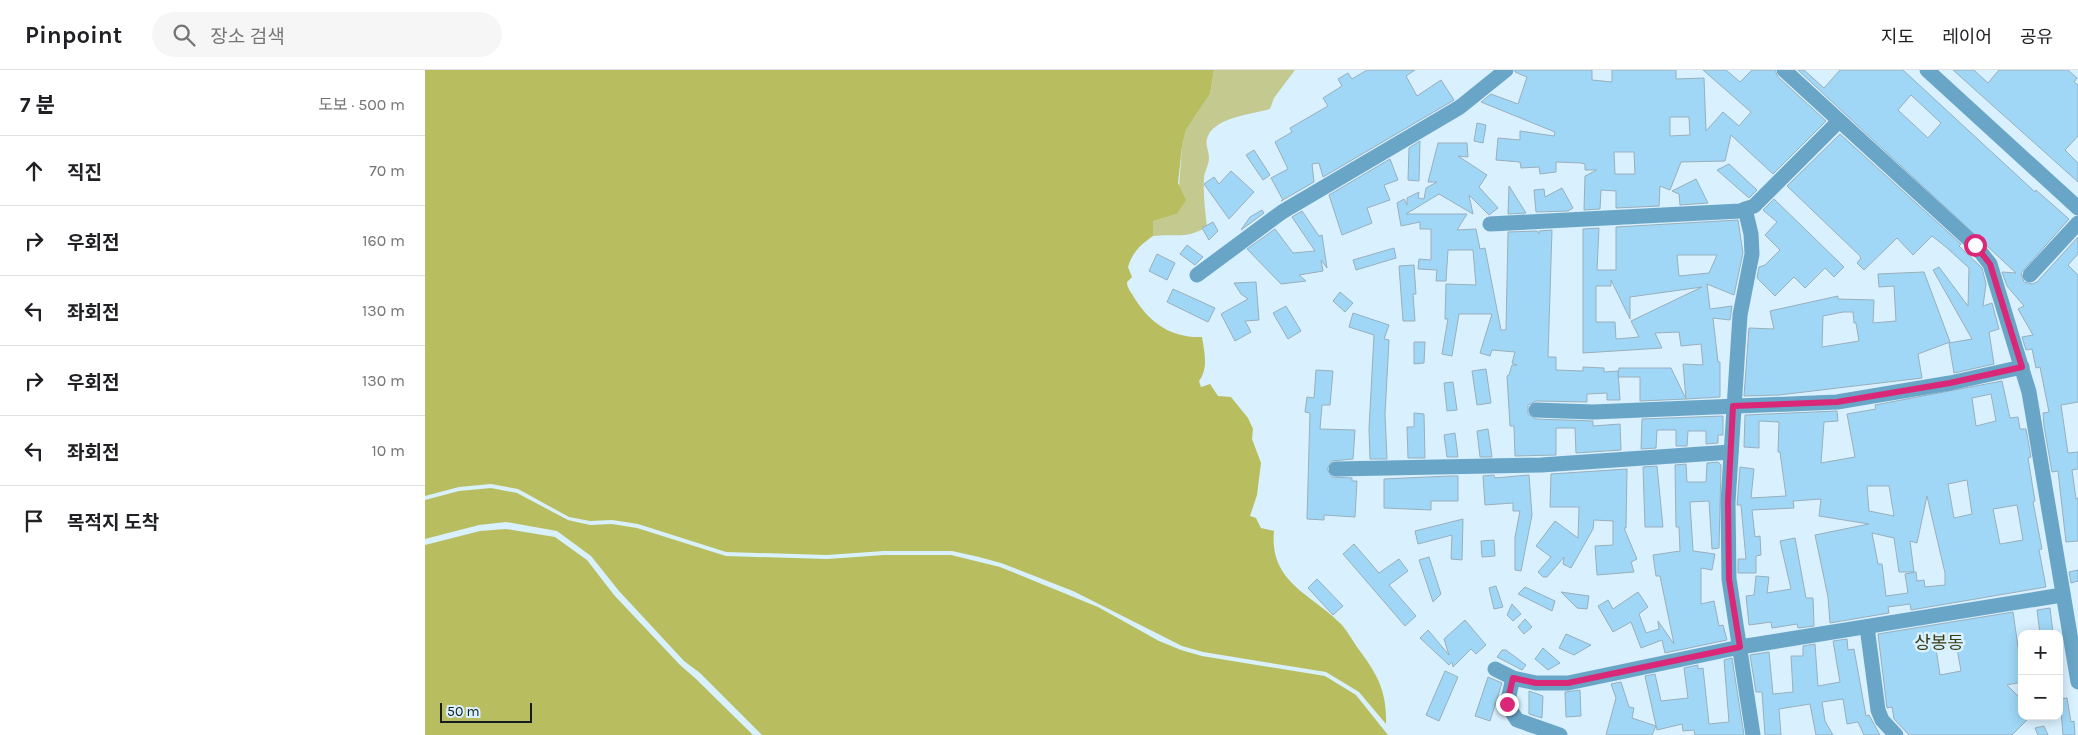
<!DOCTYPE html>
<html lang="ko">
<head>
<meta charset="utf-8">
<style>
  :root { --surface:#fff; --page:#f6f6f6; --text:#202124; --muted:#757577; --line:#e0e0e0 }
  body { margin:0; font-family:Karla,"Noto Sans KR",sans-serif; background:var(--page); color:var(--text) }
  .controls { position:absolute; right:15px; bottom:15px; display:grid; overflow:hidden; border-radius:10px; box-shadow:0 2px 12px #0003 }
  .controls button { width:45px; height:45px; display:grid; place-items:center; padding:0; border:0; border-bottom:1px solid var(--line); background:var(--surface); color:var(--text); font:25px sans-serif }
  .scale { position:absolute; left:15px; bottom:12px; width:92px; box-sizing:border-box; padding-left:5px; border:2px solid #151d22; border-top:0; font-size:14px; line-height:18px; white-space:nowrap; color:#151d22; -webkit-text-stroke:4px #d9f0fe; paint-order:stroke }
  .stop { position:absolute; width:15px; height:15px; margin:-11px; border:4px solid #db2777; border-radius:50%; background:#fff }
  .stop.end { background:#db2777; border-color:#fff; box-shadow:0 1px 5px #0008 }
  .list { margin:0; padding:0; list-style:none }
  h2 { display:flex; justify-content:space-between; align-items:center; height:65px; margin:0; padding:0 20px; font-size:21px }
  h2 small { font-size:16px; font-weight:400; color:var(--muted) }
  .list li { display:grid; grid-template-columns:32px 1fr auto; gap:15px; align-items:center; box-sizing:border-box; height:70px; padding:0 20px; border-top:1px solid var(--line) }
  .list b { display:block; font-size:19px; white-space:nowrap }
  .list em { font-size:16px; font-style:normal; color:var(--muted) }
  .icon { flex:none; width:28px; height:28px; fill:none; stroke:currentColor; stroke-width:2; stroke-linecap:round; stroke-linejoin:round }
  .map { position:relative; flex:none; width:1653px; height:665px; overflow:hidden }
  header { display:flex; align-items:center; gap:30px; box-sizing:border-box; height:70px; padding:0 25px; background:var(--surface); border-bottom:1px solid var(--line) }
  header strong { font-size:24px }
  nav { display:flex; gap:28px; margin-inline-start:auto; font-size:18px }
  .search { width:350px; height:45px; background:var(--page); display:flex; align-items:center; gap:12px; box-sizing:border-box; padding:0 18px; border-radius:28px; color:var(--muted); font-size:19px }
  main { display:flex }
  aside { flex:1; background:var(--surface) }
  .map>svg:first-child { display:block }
  .green { fill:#c4ca8f }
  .forest { fill:#b8be60 }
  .building { fill:#a0d7f6; stroke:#98afbc; fill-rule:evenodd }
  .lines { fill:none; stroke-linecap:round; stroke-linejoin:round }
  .minor { stroke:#69a5c7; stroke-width:15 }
  .route { stroke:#db2777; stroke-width:6 }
  .labels { text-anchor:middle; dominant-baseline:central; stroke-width:5; stroke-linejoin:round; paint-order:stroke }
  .quarter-label { font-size:18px; fill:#383b12; stroke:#d9f0fe }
</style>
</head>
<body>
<header>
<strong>Pinpoint</strong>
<div class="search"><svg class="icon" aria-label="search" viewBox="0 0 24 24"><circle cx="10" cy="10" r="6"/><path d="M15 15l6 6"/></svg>장소 검색</div>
<nav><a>지도</a><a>레이어</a><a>공유</a></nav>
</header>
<main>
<aside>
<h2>7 분<small>도보 · 500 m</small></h2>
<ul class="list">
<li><svg class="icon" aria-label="ahead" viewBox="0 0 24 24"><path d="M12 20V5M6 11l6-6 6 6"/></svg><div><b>직진</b></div><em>70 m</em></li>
<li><svg class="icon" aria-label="right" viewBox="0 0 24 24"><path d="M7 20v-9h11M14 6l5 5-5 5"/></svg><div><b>우회전</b></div><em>160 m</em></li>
<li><svg class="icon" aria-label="left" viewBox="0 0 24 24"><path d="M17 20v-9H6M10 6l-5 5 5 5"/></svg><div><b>좌회전</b></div><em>130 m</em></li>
<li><svg class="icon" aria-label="right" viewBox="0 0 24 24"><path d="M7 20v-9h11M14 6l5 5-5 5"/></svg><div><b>우회전</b></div><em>130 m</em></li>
<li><svg class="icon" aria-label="left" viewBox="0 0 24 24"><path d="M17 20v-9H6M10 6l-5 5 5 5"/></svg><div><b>좌회전</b></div><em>10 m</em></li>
<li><svg class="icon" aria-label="arrive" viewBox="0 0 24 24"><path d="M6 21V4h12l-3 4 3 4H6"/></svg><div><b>목적지 도착</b></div></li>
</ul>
</aside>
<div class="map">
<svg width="1653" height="665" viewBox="0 0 1653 665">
  <rect width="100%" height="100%" fill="#d9f0fe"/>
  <!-- green -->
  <path class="green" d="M789,0H870L849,28L845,39C828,44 791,47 783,66C779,74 784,80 784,88C784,94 780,101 779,107C778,123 780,140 782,157C759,170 752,163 728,166L727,151L752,144L757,76L761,60L785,24Z"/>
  <!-- forest -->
  <g class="forest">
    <path d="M0,0H789L785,24L761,60L757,76L753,113L761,130L752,144L728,151V166C716,174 707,183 703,197L707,207L702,212C702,219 707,223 710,229C726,254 747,268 777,267C779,281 784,298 774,311L776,317L785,314L793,326L806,327L823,348L828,359L827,369L836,393L832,425L825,446L831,448L836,458L849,461C844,513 887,524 917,555C923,562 927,570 932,577C952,604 962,620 961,654L934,622L901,602L778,582L757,576L648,521L576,493L554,487L527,481H459L402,485L301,482L213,454L187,450L165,451L144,447L93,419L66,414L34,417L0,426Z"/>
    <polygon points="66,418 92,423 143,450 165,455 187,454 212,458 301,486 402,489 459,485 526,485 575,497 673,537 734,571 756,580 777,586 900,606 931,625 963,665 337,665 275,603 259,591 194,521 166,486 132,461 81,452 54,455 0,469 0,430 34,421"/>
    <polygon points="81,459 130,467 162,490 189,525 255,595 270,608 328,665 0,665 0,475 55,461"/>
  </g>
  <!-- building -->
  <g class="building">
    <polygon points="942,0 990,0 981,6 992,26 1016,10 1029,30 898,107 894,93 887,94 889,112 856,131 858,130 846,108 863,99 850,72 867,62 865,58 903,36 898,28 917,16 913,9 923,3 927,9"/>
    <path d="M1090,0H1167V10L1187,12V0H1251V9L1279,8L1281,61L1298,42L1314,56L1326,42L1278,0H1301L1315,12L1327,0H1350L1353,7L1401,51L1348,104L1306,65L1300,91L1256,92L1245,120L1235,116L1234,136L1191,138V121L1176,120L1175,139L1159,140L1160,106L1172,100H1160V94L1156,93L1131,92V102L1115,104L1114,97L1096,98L1095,92L1071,90L1073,68L1095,70V61L1129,66L1130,62L1056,32L1066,24L1093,34L1102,7L1090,2ZM1245,47H1264L1265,65L1245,66ZM1189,82H1209L1210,104H1190Z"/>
    <path d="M1373,0H1379L1399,18L1415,0H1478L1610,122L1611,120L1644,149L1596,203L1599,212L1607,214L1612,212L1653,167V184L1643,195L1653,205V332L1636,335L1643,383L1653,382V399L1647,400L1651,429L1653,428V471L1641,472L1633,401L1627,402L1619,356L1618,343L1624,342L1615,297L1611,298L1607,279L1601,280L1597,267L1608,265L1593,239L1599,236L1582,216L1577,202L1591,203ZM1486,25L1516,53L1503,68L1473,40Z"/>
    <polygon points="1528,0 1549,0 1563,13 1574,0 1643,0 1652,8 1649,12 1653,15 1653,66 1640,80 1653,93 1653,112"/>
    <polygon points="1052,53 1061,55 1058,73 1049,71"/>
    <polygon points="1415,64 1536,174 1534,176 1557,198 1561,214 1558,236 1567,233 1574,259 1564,262 1569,294 1529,303 1524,273 1547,269 1508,200 1514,197 1543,236 1544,198 1521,177 1507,166 1488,185 1472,168 1439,200 1432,193 1436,188 1434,185 1362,116"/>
    <polygon points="995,71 994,111 983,110 984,78"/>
    <polygon points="1013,73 1042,73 1043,87 1033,86 1062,105 1054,117 1073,138 1064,145 1044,125 1048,144 1014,124 981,144 1042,144 1032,160 1051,159 1055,179 1060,178 1076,260 1081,260 1083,162 1112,161 1114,164 1114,161 1127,160 1123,287 1131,287 1131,300 1158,301 1158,297 1179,298 1179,302 1193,301 1195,330 1182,330 1182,323 1162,324 1162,332 1111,331 1103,335 1103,344 1111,349 1168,351 1168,356 1195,354 1196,380 1151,383 1150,358 1131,358 1131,385 1090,386 1089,356 1085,356 1082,306 1084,305 1087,295 1092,295 1087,293 1090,282 1067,280 1065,286 1055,283 1067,244 1034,244 1027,286 1017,284 1023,249 1020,249 1021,214 1051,215 1048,180 1023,180 1021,211 1011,211 1012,200 993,199 994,189 1006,190 1006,159 995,159 995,152 976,156 972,133 979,129 982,135 982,128 994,122 993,128 999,129 1001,118 1012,112 1003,112"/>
    <polygon points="829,80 845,105 838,110 821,85"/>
    <polygon points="965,89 973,110 959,115 965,130 942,138 947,153 917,165 904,125"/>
    <polygon points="1304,94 1332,120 1324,128 1292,100"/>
    <polygon points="806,101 829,122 804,149 779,114 789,107 794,114"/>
    <polygon points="1271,109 1283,133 1255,135 1254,124 1247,121"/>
    <polygon points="1084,116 1101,143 1083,144"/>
    <polygon points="1137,118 1148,138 1143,141 1111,142 1109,120 1119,119 1120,127"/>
    <polygon points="1349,129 1419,197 1409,207 1400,198 1380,218 1369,207 1350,226 1332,208 1334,197 1340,195 1355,180 1340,165 1352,152 1338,140"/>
    <polygon points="837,140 839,143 816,160 825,147"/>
    <polygon points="877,141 894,166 897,165 902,198 896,190 898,201 874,205 881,211 856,214 822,179 850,159 868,183 890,181 867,147"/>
    <path d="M1313,150L1318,183L1309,225L1282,214L1285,239L1307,236L1305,250L1288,248L1293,292H1295V327L1261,329L1258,294L1278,295L1276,274L1256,276L1254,262L1230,263L1237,278L1158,283V159L1174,158L1172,200H1191V157ZM1252,185H1292L1284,203L1254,206ZM1186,210L1205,249V227L1277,217L1206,251L1214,267L1191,269L1190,252H1171V216H1186Z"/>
    <polygon points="788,152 793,161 784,170 777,158"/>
    <polygon points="762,175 778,187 770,195 755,184"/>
    <polygon points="969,178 971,188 931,200 928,190"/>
    <polygon points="732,184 750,193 742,210 724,201"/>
    <polygon points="989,195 991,224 988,224 990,251 978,251 974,196"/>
    <path d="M1499,202L1525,272L1493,284L1497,308L1354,325L1319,326L1324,258L1349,259L1345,241L1413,226V229L1449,230L1448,253L1471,251L1469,216L1454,217L1453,204ZM1418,242H1428L1429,253H1431L1434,271L1397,277L1398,246Z"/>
    <polygon points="831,212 834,250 820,251 826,262 810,271 796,244 823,229 816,224 809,213"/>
    <polygon points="748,219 790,238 783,252 742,232"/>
    <polygon points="915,222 928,233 920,242 908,231"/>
    <polygon points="861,236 876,261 863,269 848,243"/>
    <polygon points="928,243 964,255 959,269 964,270 960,344 962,389 945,389 944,359 949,265 924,257"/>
    <polygon points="989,272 1000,272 999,293 989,294"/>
    <polygon points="1194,298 1246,298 1261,329 1215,331 1215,307 1193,307"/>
    <polygon points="1061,299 1066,333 1052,335 1047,301"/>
    <polygon points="891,300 908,301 905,335 897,335 895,359 930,360 928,389 907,391 902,399 907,407 927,408 927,411 932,411 930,447 899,445 899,450 882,449 885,343 880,342 882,327 889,328"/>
    <path d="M1577,311L1585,348L1593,347L1595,359H1601L1606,387L1603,388L1610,431L1608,432L1617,479L1614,480L1621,517L1486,540L1485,534L1463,537L1464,543L1405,553L1403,527L1390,465L1444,454L1394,446L1396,429L1368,431L1369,438L1327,440L1330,467L1335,466L1336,485L1331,486V503H1313V489H1321L1316,435H1312L1315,397L1329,399L1326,428L1361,426L1355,382H1353L1354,352L1334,351V378L1319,377L1320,345L1412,341L1413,351L1399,352L1396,393L1430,387L1422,344L1451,339L1450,335ZM1566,324L1571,351L1551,356L1547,328ZM1542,410L1547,444L1529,448L1523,414ZM1442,416H1464L1469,446L1444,441ZM1502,426L1520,503V515L1500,517L1499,510L1492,511L1491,502L1480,504L1483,523L1461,526L1457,494H1453L1447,463L1469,468L1474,502H1489L1485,471L1492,473ZM1592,435L1598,470L1575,474L1568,439Z"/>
    <polygon points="1028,312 1032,340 1022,341 1019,313"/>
    <polygon points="989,343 999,344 1000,388 983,388 982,357 989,357"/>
    <polygon points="1298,346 1298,365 1293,365 1293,373 1281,374 1281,361 1263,361 1262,376 1251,376 1251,360 1232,360 1231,378 1216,379 1217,349"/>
    <polygon points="1063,359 1067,387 1055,387 1052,361"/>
    <polygon points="1030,363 1033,387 1022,387 1019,365"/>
    <polygon points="1282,393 1293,392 1296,395 1294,478 1287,479 1284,431 1265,432 1268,481 1290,484 1287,500 1276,498 1276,534 1289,531 1294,556 1298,555 1302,570 1240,583 1237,570 1216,578 1206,552 1188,562 1173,536 1183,530 1188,539 1213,522 1223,537 1214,544 1221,563 1234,559 1233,551 1249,574 1235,506 1231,506 1228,485 1255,481 1254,457 1251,457 1250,395 1261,394 1262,412 1281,412"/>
    <polygon points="1232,396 1238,457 1220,457 1218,397"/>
    <polygon points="1202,399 1201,458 1199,458 1212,489 1206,492 1209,502 1172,505 1170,476 1188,475 1188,451 1169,450 1168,459 1146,498 1138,494 1139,487 1122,507 1118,507 1113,502 1126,487 1111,476 1130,451 1153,468 1154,437 1125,437 1126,404"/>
    <polygon points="1069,405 1070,408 1104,405 1107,445 1096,501 1090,500 1090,467 1095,441 1088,441 1088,433 1060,435 1058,406"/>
    <polygon points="1025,406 1033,406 1033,431 1006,431 1006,440 959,438 959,409"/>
    <polygon points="1038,449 1037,490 1026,489 1027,465 993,474 990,461"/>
    <polygon points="1370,468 1381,528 1388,528 1389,556 1373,558 1372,554 1347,558 1346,552 1324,555 1321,526 1329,525 1331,506 1344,507 1342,523 1366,519 1355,471"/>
    <polygon points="1069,470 1070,486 1057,487 1056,471"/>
    <polygon points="929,474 954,503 974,489 983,501 964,515 991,546 980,556 918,484"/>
    <polygon points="1004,487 1016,524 1008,532 994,490"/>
    <polygon points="1653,500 1653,511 1646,513 1644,502"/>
    <polygon points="892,509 918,536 908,545 883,518"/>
    <polygon points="1071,516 1078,537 1069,539 1064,518"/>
    <polygon points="1100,517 1130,531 1127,541 1093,524"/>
    <polygon points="1136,522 1164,526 1162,539 1152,538"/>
    <polygon points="1087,534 1096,544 1088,551 1082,545"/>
    <polygon points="1625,538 1628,564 1615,564 1612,540"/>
    <path d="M1588,542L1594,584L1597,583V612L1582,615L1597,630V646H1606L1587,665H1484L1469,649L1467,637L1462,638L1453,564ZM1530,568L1536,601L1515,605L1510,572Z"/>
    <polygon points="1100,549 1107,557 1099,564 1093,557"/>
    <polygon points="1040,550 1061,575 1051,584 1046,579 1028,597 1027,592 1024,595 995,568 1003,560 1024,585 1019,569"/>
    <polygon points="1141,564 1166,575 1149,585 1134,578"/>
    <polygon points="1422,569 1423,580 1429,579 1441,646 1444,645 1455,665 1439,665 1433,652 1422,654 1418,629 1397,632 1400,651 1408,665 1391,665 1385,634 1354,639 1356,665 1340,665 1337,622 1331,622 1325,585 1344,582 1348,624 1368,622 1366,586 1378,586 1378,576 1390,574 1393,616 1415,612 1408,571"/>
    <polygon points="1118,578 1135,593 1123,600 1110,589"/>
    <polygon points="1077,580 1081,580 1101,595 1097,600 1072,587"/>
    <polygon points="1307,588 1319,665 1270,665 1269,660 1258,661 1257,654 1232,660 1220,606 1230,604 1236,631 1263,628 1259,598 1273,595 1273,599 1278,598 1284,654 1304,652 1299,590"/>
    <polygon points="1020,601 1033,607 1014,651 1001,645"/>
    <polygon points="1063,607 1077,613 1065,651 1050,646"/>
    <polygon points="1196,612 1204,637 1209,638 1207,648 1231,656 1227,665 1181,665 1191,628 1186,614"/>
    <polygon points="1155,620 1156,646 1141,647 1140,622"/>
    <polygon points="1104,621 1118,626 1117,648 1104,644"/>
    <polygon points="1642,628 1646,652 1649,651 1650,665 1638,665 1635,629"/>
    <polygon points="1619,656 1623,665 1613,665 1610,658"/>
  </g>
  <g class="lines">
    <!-- minor -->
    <g class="minor">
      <polyline points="1359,0 1550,175 1565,194 1604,322 1653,612"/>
      <polyline points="1502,0 1653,138"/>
      <polyline points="1320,139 1326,164 1327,184 1315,245 1303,432 1304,509 1328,665"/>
      <polyline points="1065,154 1315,141 1329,136 1414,51"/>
      <polyline points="772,205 857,142 1035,37 1081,0"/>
      <polyline points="1605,205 1653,153"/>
      <polyline points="1111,340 1168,342 1412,332 1525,313 1597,297"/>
      <polyline points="911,399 1116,395 1306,382"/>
      <polyline points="1442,557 1453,640 1457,650 1471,665"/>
      <polyline points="1070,599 1088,608 1111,613 1143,613 1315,577 1637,525"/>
      <polyline points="1088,608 1082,634 1092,650 1135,665"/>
    </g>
  </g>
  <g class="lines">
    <!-- route -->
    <polyline class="route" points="1082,634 1088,608 1111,613 1143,613 1315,577 1304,509 1303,432 1308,336 1412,332 1525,313 1597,297 1565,194 1550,175"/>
  </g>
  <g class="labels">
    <!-- quarter labels -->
    <g class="quarter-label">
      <text x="1514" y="573">상봉동</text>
    </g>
  </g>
</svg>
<div class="controls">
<button>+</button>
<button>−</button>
</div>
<div class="scale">50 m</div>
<div class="stop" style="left:1550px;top:175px"></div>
<div class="stop end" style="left:1082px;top:634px"></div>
</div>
</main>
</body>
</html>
